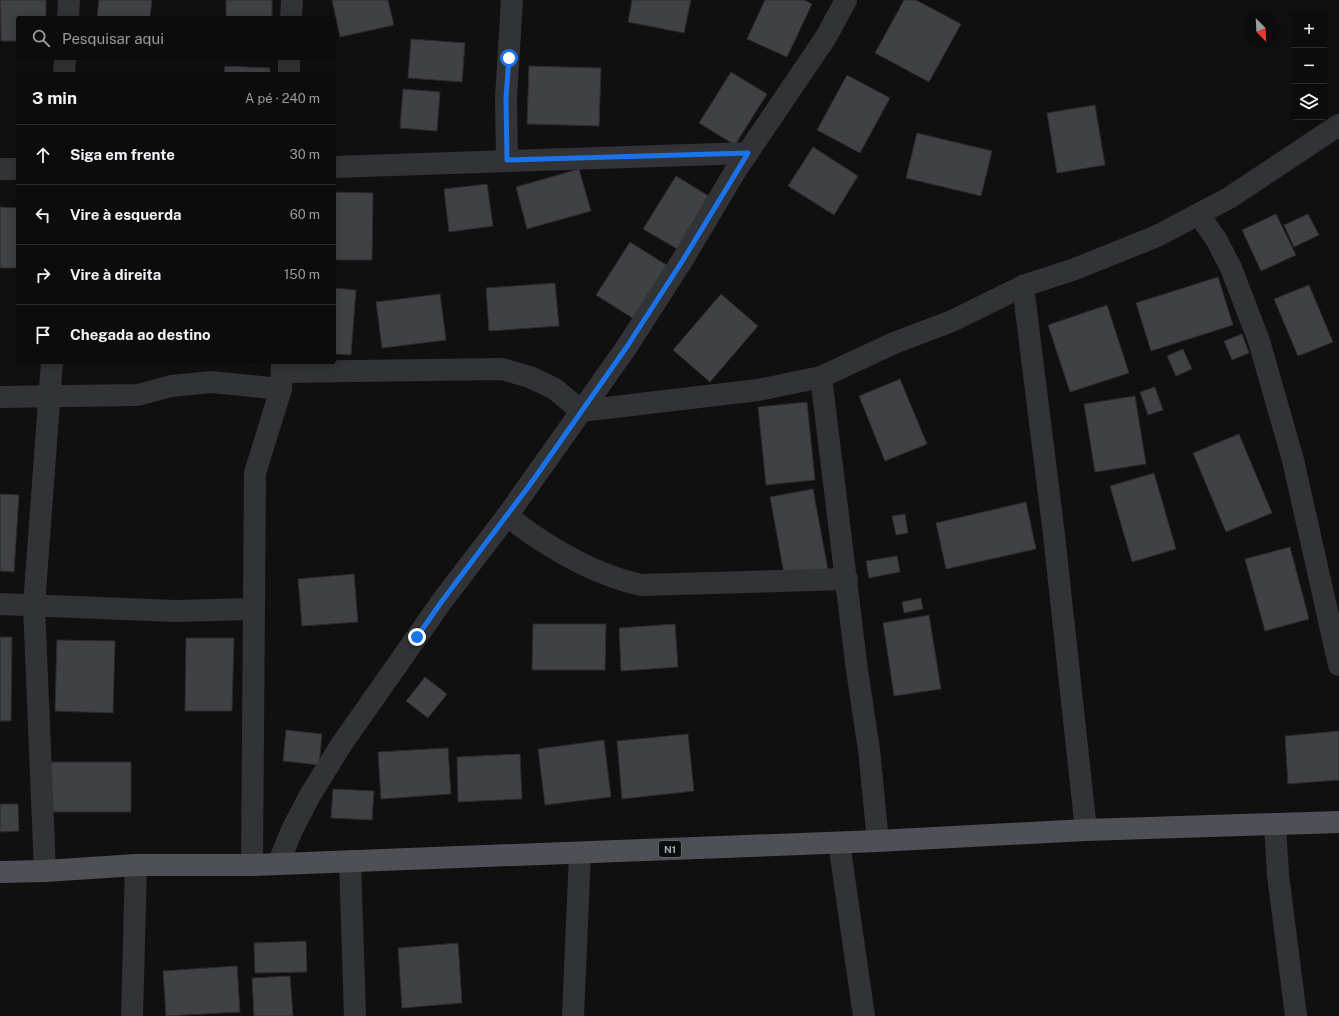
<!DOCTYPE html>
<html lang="pt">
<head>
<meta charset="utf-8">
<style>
  :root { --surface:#0c0c0d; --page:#151516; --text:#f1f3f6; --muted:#9a9b9d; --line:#2c2c2e }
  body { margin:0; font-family:"Public Sans",sans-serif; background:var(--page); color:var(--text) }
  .controls { position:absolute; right:12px; top:12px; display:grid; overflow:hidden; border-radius:4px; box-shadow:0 2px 10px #0003 }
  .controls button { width:36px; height:36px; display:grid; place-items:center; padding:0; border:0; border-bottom:1px solid var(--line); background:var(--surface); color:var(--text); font:20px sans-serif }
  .compass { position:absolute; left:1243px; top:12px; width:36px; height:36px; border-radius:50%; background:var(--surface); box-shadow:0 2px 10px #0003; rotate:156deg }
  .stop { position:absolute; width:12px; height:12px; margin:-9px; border:3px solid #1a73e8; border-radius:50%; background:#fff }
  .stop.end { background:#1a73e8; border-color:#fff; box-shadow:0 1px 4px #0008 }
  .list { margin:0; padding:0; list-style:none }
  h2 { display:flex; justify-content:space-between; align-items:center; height:52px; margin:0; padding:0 16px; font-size:17px }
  h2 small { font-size:13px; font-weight:400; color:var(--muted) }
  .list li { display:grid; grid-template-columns:26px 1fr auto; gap:12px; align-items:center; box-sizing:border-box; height:60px; padding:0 16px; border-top:1px solid var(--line) }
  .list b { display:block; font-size:15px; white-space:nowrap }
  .list em { font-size:13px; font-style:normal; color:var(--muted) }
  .icon { flex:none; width:22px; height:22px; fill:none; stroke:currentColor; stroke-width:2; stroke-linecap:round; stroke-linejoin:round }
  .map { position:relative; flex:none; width:1339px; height:1016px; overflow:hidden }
  .search { position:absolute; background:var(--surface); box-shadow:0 2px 10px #0003; left:16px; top:16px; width:320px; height:44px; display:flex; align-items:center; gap:10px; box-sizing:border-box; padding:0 14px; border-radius:4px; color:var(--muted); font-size:15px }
  .panel { position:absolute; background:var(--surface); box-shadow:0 2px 10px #0003; left:16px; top:72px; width:320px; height:292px; border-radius:4px }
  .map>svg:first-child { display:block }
  .building { fill:#3f4144; stroke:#2b2b2d }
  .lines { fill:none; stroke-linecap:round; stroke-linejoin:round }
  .street { stroke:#323336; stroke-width:22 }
  .primary { stroke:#4e5055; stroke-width:22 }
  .route { stroke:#1a73e8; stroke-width:5 }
  .labels { text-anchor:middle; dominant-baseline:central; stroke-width:3.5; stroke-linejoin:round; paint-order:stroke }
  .shield { fill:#0b0c0c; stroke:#757a80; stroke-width:1 }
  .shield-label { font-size:10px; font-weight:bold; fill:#a3a9b1 }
</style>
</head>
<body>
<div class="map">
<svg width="1339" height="1016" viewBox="0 0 1339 1016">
  <rect width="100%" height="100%" fill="#101011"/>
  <!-- building -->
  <g class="building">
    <polygon points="0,0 46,0 46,18 18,18 18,41 1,41"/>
    <polygon points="99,0 152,0 150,18 97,18"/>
    <rect x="226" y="0" width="46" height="18"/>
    <polygon points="332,0 388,0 394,25 340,37"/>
    <polygon points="632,0 691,0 684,33 628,22"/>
    <polygon points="765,0 804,0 812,4 787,57 747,39"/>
    <polygon points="904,0 916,0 961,24 929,82 875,53"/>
    <polygon points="411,39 465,43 462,82 408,78"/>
    <polygon points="225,66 270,68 270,74 224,74"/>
    <polygon points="529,66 601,68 599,126 527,124"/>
    <polygon points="731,72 767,94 735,145 699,123"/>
    <polygon points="847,75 890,98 860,153 817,130"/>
    <polygon points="403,89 440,92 437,131 400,128"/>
    <polygon points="1095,105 1105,165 1057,173 1047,113"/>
    <polygon points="917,133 992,151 981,196 906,178"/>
    <polygon points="813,147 858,176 834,215 788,186"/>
    <polygon points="579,169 591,211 527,229 516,187"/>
    <polygon points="676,176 712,198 679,250 643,229"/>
    <polygon points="487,184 493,226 449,232 444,189"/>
    <polygon points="334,192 373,193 372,260 334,260"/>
    <polygon points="0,207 18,208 18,268 0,268"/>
    <polygon points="1276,214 1296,255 1261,271 1242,230"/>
    <polygon points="1308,214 1319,235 1294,247 1284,225"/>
    <polygon points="630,242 668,266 634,319 596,295"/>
    <polygon points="1218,277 1233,325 1151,351 1136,303"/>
    <polygon points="555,283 559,326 489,331 486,288"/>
    <polygon points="1309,285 1333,342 1298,356 1274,299"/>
    <polygon points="334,288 356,290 351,355 334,354"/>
    <polygon points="440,294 446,340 382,348 376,302"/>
    <polygon points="721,294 758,326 710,382 673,350"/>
    <polygon points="1107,305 1129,373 1070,392 1048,325"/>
    <polygon points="1242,334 1249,353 1232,360 1224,341"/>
    <polygon points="1183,349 1192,369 1176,376 1167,356"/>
    <polygon points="210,362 258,362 258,364 210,363"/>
    <polygon points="900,379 927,444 885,461 859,396"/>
    <polygon points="1155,387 1163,410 1148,415 1140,392"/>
    <polygon points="1135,396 1146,464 1095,472 1084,404"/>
    <polygon points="807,402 815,480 766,485 758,407"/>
    <polygon points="1239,434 1272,513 1226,532 1193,453"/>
    <polygon points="1154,473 1176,549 1132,562 1110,486"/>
    <polygon points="813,489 828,570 785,579 770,497"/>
    <polygon points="0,494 19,495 14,572 0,571"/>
    <polygon points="1026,502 1036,549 946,569 936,523"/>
    <polygon points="905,514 908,533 896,535 892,516"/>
    <polygon points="1290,547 1309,619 1265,631 1245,559"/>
    <polygon points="897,556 900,572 869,578 866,561"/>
    <polygon points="354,574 358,622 302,626 298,579"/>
    <polygon points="921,598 923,609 904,613 902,602"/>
    <polygon points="929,615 941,689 894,696 883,623"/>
    <polygon points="533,624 606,624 605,670 532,670"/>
    <polygon points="675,624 678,667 621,671 619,628"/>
    <polygon points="0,637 12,637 11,721 0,721"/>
    <polygon points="186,638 234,638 232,711 185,711"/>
    <polygon points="57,640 115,641 113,713 55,711"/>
    <polygon points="425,677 447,694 428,718 406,701"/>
    <polygon points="286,730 322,734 319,765 283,761"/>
    <polygon points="1339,731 1339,780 1288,784 1285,736"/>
    <polygon points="688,734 694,791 622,799 617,741"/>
    <polygon points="604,740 611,797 545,805 538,749"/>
    <polygon points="448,748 451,794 381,799 378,752"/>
    <polygon points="520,754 522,799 458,802 457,757"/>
    <rect x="48" y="762" width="83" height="50"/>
    <polygon points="333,789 374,791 372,820 331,818"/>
    <polygon points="0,804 18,804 19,831 0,832"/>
    <polygon points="306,941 307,972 255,973 254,943"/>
    <polygon points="458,943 462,1003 402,1008 398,948"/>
    <polygon points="237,966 240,1012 166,1016 163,971"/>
    <polygon points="290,976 293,1016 254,1016 252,978"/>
  </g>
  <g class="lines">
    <!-- street -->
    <g class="street">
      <polyline points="68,18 69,0"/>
      <polyline points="291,18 292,0"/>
      <polyline points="64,74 65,58"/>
      <polyline points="289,74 289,58"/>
      <polyline points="507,160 506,98 512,0"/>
      <polyline points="334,167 748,153"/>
      <polyline points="0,169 18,169"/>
      <polyline points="1199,215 1216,239 1231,268 1259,341 1293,460 1339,665"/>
      <polyline points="1023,286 1054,535 1086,830"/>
      <polyline points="282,372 502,369 530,377 555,389 581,411 758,390 821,377"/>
      <polyline points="0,397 138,395 171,386 211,382 281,389"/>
      <path d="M507,516C547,547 591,574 641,585L847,579"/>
      <polyline points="0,604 175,611 253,609"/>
      <polyline points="1275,824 1278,875 1296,1016"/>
      <polyline points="878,841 869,750 857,670 821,377 894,343 952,321 1023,286 1075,269 1157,236 1229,198 1339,125"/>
      <polyline points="839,843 864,1016"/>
      <polyline points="350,861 355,1016"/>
      <polyline points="278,864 292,830 309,797 341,745 442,601 507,516 626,348 683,259 736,170 826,37 846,0"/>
      <polyline points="252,865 255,473 281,389 282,362"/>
      <polyline points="45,871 34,605 52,362"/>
      <polyline points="132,1016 136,865"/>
      <polyline points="573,1016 580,853"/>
    </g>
    <!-- primary -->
    <polyline class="primary" points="0,872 45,871 136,865 252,865 878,841 1086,830 1339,822"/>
  </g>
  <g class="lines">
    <!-- route -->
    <polyline class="route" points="417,637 442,601 529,486 626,348 683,260 748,153 507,160 506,98 509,58"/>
  </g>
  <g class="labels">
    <!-- shield labels -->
    <rect class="shield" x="659" y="841" width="22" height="16" rx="3"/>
    <g class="shield-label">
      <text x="670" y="849">N1</text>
    </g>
  </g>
</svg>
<div class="controls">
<button>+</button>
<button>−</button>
<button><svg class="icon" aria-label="layers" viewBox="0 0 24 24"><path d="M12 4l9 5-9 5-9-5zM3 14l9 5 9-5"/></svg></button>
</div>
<svg class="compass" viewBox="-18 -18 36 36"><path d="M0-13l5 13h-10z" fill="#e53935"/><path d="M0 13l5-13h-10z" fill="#9a9b9d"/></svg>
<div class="stop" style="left:509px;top:58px"></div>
<div class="stop end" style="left:417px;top:637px"></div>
<div class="search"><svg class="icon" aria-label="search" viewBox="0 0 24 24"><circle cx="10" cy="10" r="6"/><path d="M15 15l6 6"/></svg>Pesquisar aqui</div>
<section class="panel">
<h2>3 min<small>A pé · 240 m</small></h2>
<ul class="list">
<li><svg class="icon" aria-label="ahead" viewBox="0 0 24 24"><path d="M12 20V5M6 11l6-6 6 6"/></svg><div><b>Siga em frente</b></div><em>30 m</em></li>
<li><svg class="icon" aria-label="left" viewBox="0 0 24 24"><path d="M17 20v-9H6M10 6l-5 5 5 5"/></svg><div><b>Vire à esquerda</b></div><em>60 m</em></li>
<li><svg class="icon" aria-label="right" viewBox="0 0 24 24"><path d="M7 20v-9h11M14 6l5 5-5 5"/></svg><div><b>Vire à direita</b></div><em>150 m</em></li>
<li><svg class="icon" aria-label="arrive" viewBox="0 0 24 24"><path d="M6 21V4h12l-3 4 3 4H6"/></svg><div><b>Chegada ao destino</b></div></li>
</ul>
</section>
</div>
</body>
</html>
